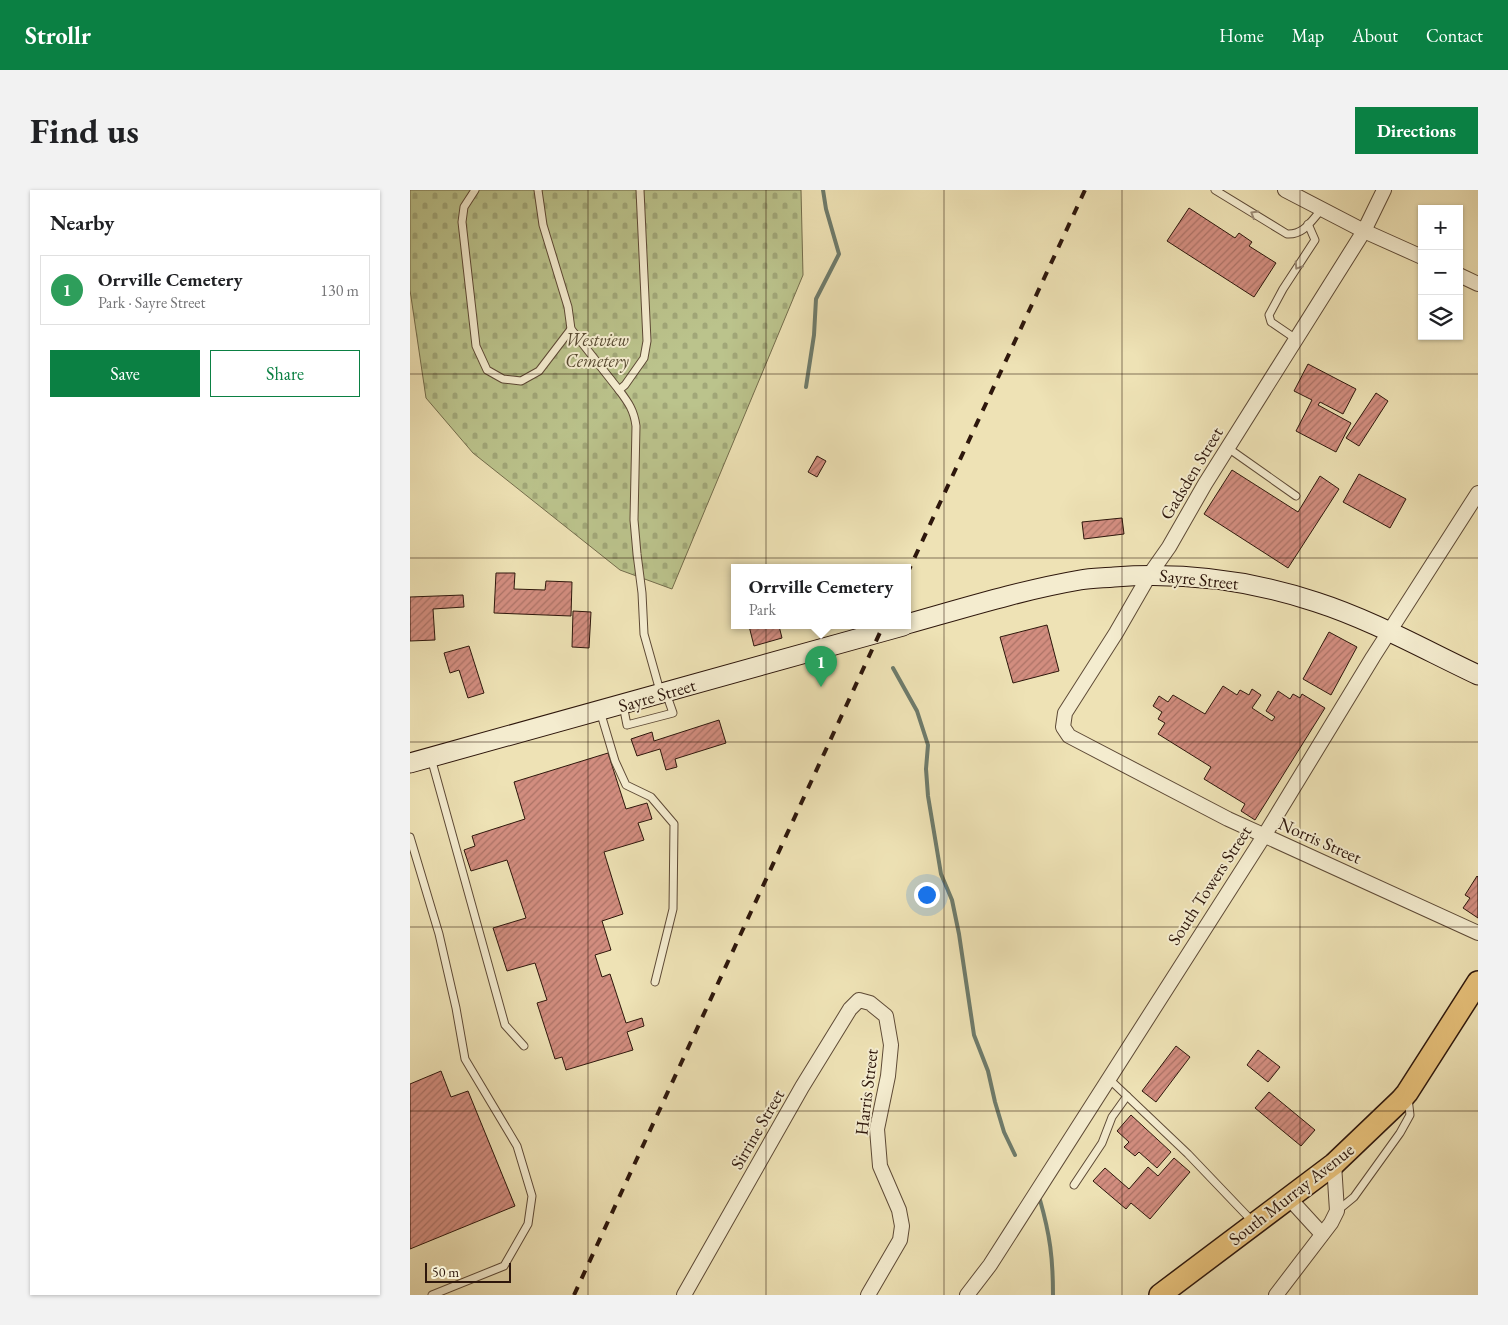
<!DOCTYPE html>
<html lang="en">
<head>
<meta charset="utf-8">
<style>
  :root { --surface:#fff; --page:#f2f2f2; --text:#202124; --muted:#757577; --line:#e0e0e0; --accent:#0b8043 }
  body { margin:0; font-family:"EB Garamond",serif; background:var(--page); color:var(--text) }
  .controls { position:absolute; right:15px; top:15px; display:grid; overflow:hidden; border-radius:0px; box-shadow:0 1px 4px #0004 }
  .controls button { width:45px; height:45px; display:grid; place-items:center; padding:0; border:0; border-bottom:1px solid var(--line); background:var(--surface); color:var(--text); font:25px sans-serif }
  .scale { position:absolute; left:15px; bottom:12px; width:86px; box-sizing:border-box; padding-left:5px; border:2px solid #2e170c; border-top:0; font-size:14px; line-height:18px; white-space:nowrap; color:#2e170c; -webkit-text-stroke:4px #f4eccf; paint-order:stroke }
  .you { position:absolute; left:516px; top:704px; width:18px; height:18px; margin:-12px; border:4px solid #fff; border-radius:50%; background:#1a73e8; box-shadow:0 0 0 8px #1a73e833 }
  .badge { display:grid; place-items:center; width:32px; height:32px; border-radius:50%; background:var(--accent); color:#fff; font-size:16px; font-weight:700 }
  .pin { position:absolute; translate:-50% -41px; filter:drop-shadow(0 1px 2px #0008) }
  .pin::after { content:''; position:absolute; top:26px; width:18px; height:15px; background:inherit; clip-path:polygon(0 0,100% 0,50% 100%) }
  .popup { position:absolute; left:321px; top:374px; width:180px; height:65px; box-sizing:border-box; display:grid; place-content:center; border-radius:0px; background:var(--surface); filter:drop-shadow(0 1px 4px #0005); font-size:16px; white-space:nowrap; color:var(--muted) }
  .popup b { font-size:19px; color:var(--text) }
  .popup::after { content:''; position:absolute; left:50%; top:100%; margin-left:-10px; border:10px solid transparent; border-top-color:var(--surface) }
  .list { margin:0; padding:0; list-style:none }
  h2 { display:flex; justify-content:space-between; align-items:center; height:65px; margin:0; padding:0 20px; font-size:21px }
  h2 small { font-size:16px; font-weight:400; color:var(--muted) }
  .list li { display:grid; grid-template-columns:32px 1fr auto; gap:15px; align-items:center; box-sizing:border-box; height:70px; margin:0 10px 10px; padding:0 10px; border:1px solid var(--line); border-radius:0px }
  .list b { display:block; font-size:19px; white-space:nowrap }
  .list p { margin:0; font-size:16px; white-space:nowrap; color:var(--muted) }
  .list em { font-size:16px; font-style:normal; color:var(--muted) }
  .actions { display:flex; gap:10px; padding:15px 20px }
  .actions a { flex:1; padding:11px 0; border:1px solid var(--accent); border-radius:0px; text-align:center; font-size:18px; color:var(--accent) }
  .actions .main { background:var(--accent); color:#fff }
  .icon { flex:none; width:28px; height:28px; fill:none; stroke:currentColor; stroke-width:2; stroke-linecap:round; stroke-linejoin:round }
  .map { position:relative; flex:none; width:1068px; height:1105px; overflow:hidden; border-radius:0px }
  header { display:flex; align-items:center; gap:30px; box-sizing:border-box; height:70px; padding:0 25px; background:var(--accent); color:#fff }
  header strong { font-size:24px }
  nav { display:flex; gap:28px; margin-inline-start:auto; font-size:18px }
  .intro { display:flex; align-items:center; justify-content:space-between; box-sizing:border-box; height:120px; padding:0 30px }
  h1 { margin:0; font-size:35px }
  .button { padding:12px 22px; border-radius:0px; background:var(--accent); color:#fff; font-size:18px; font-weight:700 }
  main { display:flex; gap:30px; padding:0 30px }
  aside { flex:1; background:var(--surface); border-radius:0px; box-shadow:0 1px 4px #0004 }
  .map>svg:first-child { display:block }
  .cemetery { fill:url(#cemetery-stones); stroke:#746d4c }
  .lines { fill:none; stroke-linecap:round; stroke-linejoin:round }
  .stream { stroke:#6e7b6b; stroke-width:4 }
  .building { fill:url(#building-hatch); stroke:#2e170c }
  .lane-casing { stroke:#5e4a36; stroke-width:9 }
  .street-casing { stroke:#5e4a36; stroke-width:16 }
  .secondary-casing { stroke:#2e170c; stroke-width:21 }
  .primary-casing { stroke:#2e170c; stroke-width:24 }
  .lane { stroke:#f4eccf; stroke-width:7 }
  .street { stroke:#f4eccf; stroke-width:14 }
  .secondary { stroke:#f4eccf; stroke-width:19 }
  .primary { stroke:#e7c17a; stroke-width:21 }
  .rail { stroke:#2e170c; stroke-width:4; stroke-dasharray:9 9; stroke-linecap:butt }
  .oneway { stroke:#9b8c77 }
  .grid { fill:none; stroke:#2e170c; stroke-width:1; stroke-opacity:0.55 }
  .labels { text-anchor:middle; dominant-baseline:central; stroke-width:4; stroke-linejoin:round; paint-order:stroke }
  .park-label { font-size:18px; font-style:italic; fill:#584b32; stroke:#f4eccf }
  .street-label { font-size:18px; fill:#2e170c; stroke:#f4eccf }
</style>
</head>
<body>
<header>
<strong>Strollr</strong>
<nav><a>Home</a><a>Map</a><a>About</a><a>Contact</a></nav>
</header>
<div class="intro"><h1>Find us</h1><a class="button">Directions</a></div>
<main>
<aside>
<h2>Nearby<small></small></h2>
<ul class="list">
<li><span class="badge" style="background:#2e9e5b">1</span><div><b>Orrville Cemetery</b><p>Park · Sayre Street</p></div><em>130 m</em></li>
</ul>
<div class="actions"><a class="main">Save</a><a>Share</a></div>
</aside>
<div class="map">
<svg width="1068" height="1105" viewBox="0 0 1068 1105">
  <defs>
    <pattern id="cemetery-stones" width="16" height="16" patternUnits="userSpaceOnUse" patternTransform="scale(1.25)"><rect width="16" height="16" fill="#bbc38c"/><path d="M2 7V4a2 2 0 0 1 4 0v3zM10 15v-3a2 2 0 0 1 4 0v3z" fill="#a1a778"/></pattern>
    <pattern id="building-hatch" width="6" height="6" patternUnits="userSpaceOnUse" patternTransform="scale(1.25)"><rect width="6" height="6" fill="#d28d7f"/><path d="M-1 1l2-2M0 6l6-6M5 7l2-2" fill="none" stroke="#ab7266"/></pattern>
  </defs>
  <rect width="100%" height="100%" fill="#eee2b5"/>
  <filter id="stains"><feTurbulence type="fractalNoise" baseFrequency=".004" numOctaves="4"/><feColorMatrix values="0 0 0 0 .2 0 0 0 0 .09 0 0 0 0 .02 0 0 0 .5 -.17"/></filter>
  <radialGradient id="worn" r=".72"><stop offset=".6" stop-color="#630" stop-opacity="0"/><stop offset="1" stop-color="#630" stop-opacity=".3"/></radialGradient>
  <!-- cemetery -->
  <polygon class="cemetery" points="0,0 391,0 393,85 262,399 210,380 63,263 16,208 0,100"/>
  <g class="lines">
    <!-- stream -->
    <g class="stream">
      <polyline points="396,197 404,145 406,109 429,64 416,19 413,0"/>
      <polyline points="483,478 507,521 518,555 516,579 518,606 531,684 542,710 549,744 564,845 578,881 585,912 594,942 605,965"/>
      <path d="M630,1010C640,1045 643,1068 643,1105"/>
    </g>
  </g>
  <!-- building -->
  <g class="building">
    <polygon points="779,18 825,48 829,43 842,52 839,56 866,73 844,107 757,51"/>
    <polygon points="898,174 946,199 933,224 910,212 908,215 941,233 926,262 886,241 902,210 884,201"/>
    <polygon points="966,203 978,211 949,256 936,248"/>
    <polygon points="407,266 416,271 407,287 398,282"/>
    <polygon points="822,280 888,322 910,286 929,299 878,378 794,324"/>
    <polygon points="949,284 996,309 980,338 933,312"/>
    <polygon points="712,328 714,344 674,349 672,332"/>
    <polygon points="86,383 105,383 104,399 135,400 136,391 162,392 161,426 84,423"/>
    <polygon points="53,405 54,417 23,419 25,450 0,451 0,407"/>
    <polygon points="163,421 181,422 179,458 162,457"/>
    <polygon points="637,435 649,481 603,493 590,447"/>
    <polygon points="339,436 369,436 372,448 344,456"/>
    <polygon points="919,442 947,457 921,505 893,489"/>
    <polygon points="59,456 74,503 58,508 49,480 40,483 34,463"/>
    <polygon points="813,496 827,505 830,500 839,505 842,499 851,505 842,518 862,531 865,527 856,521 868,501 880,509 883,504 890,508 892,504 915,518 845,630 831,621 835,614 794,589 801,577 748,544 755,533 748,529 752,522 743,516 749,506 758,512 763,505 795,524"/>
    <polygon points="309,530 316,553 265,569 267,577 256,580 250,559 227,566 221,549 242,542 244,551"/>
    <polygon points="198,563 216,619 237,613 242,629 228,633 234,650 194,662 213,724 192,731 201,760 185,765 192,787 200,784 216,833 232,828 234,836 217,842 223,860 156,880 152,867 145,869 127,813 137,810 125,773 97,781 83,738 116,728 97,670 61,681 54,660 65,656 62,646 115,629 104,592"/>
    <polygon points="1067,686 1068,687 1068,728 1053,718 1060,708 1055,705"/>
    <polygon points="766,856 780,867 746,912 732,901"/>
    <polygon points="848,860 870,877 858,892 837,875"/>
    <polygon points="31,881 41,907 58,901 105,1016 0,1059 0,894"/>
    <polygon points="859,902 905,940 891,956 845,918"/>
    <polygon points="721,925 761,962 747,978 729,962 725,966 714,957 719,952 707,941"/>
    <polygon points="764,968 780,982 740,1029 721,1013 716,1019 683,991 695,978 719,999 738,977 748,986"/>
  </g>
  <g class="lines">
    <defs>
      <g id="lane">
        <polyline points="65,0 54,17 52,32 66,156 77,180 93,189 111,191 129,181 161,139"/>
        <polyline points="128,0 133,35 158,117 161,139 209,200"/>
        <path d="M230,0L237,151L234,168L215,195L209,200C218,212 224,220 226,236L224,330L227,364L232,403L234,444L250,501"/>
        <path d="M805,0L877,44C894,45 901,31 912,19"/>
        <polyline points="886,149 861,132 859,125 873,99 905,50 898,34"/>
        <polyline points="818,258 886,306"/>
        <polyline points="213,515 217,535 263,523 256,503"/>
        <polyline points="190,521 205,571 216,595 241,607 264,634 263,719 245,792"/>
        <polyline points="21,568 95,835 114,856"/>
        <polyline points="0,647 29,744 46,818 55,869 107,956 122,1006 118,1034 94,1076 22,1105"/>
        <polyline points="698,888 778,964 843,1032"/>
        <polyline points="664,995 692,953 702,927 717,906"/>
        <polyline points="927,1021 944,1007 990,943 1000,925 998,908"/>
      </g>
      <g id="street">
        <polyline points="875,0 954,41 1012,67"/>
        <polyline points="974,0 954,41 795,294 759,357 740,384 706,443 655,523 653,537 659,546 818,629 1068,743"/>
        <polyline points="1049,85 1068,94"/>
        <polyline points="879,1008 912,1044"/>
        <polyline points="274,1105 392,897 440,819 449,810 460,813 476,826 481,855 478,886 467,939 470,976 489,1020 492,1036 490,1050 458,1105"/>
        <polyline points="557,1105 580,1075 854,646 963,467 1068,303"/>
        <polyline points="866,1105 921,1033 927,1021 924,974"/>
      </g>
      <g id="secondary">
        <path d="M497,434C554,418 612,400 670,390C681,388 693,388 704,387C772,382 840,390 906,412C962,430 1015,460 1068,485"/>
        <polyline points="0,573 493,436"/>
      </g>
      <polyline id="primary" points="750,1105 924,974 991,910 997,903 1068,792"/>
    </defs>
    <!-- lane casing -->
    <use href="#lane" class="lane-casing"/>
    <!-- street casing -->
    <use href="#street" class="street-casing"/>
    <!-- secondary casing -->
    <use href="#secondary" class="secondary-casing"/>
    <!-- primary casing -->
    <use href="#primary" class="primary-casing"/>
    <!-- lane -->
    <use href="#lane" class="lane"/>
    <!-- street -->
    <use href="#street" class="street"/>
    <!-- secondary -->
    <use href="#secondary" class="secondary"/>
    <!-- primary -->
    <use href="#primary" class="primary"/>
    <!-- rail -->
    <g class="rail">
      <polyline points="497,384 675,0"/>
      <polyline points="164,1105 473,436"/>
    </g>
  </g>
  <!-- one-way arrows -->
  <defs><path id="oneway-chevron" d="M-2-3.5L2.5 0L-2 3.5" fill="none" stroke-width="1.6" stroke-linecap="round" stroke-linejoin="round" transform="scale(1.25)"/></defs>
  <g class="oneway">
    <use href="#oneway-chevron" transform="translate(844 24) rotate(-149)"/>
    <use href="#oneway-chevron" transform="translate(888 76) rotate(123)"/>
  </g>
  <!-- grid -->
  <path class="grid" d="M178,0V1105M356,0V1105M534,0V1105M712,0V1105M890,0V1105M0,184H1068M0,368H1068M0,552H1068M0,737H1068M0,921H1068"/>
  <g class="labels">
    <!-- park labels -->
    <g class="park-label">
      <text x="187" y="149">Westview<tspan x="187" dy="21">Cemetery</tspan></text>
    </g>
    <!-- street labels -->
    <g class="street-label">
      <text transform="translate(781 283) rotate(-59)">Gadsden Street</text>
      <text transform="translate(789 389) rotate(6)">Sayre Street</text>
      <text transform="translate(247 505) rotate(-16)">Sayre Street</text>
      <text transform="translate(910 650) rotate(24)">Norris Street</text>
      <text transform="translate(799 695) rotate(-57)">South Towers Street</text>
      <text transform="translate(456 902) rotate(-83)">Harris Street</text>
      <text transform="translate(347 939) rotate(-60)">Sirrine Street</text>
      <text transform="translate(881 1004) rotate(-38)">South Murray Avenue</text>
    </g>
  </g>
  <rect width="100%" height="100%" filter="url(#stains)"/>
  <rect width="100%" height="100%" fill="url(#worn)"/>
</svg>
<div class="controls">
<button>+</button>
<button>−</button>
<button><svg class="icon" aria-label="layers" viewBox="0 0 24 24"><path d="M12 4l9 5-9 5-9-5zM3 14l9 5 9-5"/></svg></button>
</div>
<div class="scale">50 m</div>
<div class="you"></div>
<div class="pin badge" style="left:411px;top:497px;background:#2e9e5b">1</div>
<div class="popup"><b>Orrville Cemetery</b>Park</div>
</div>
</main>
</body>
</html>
